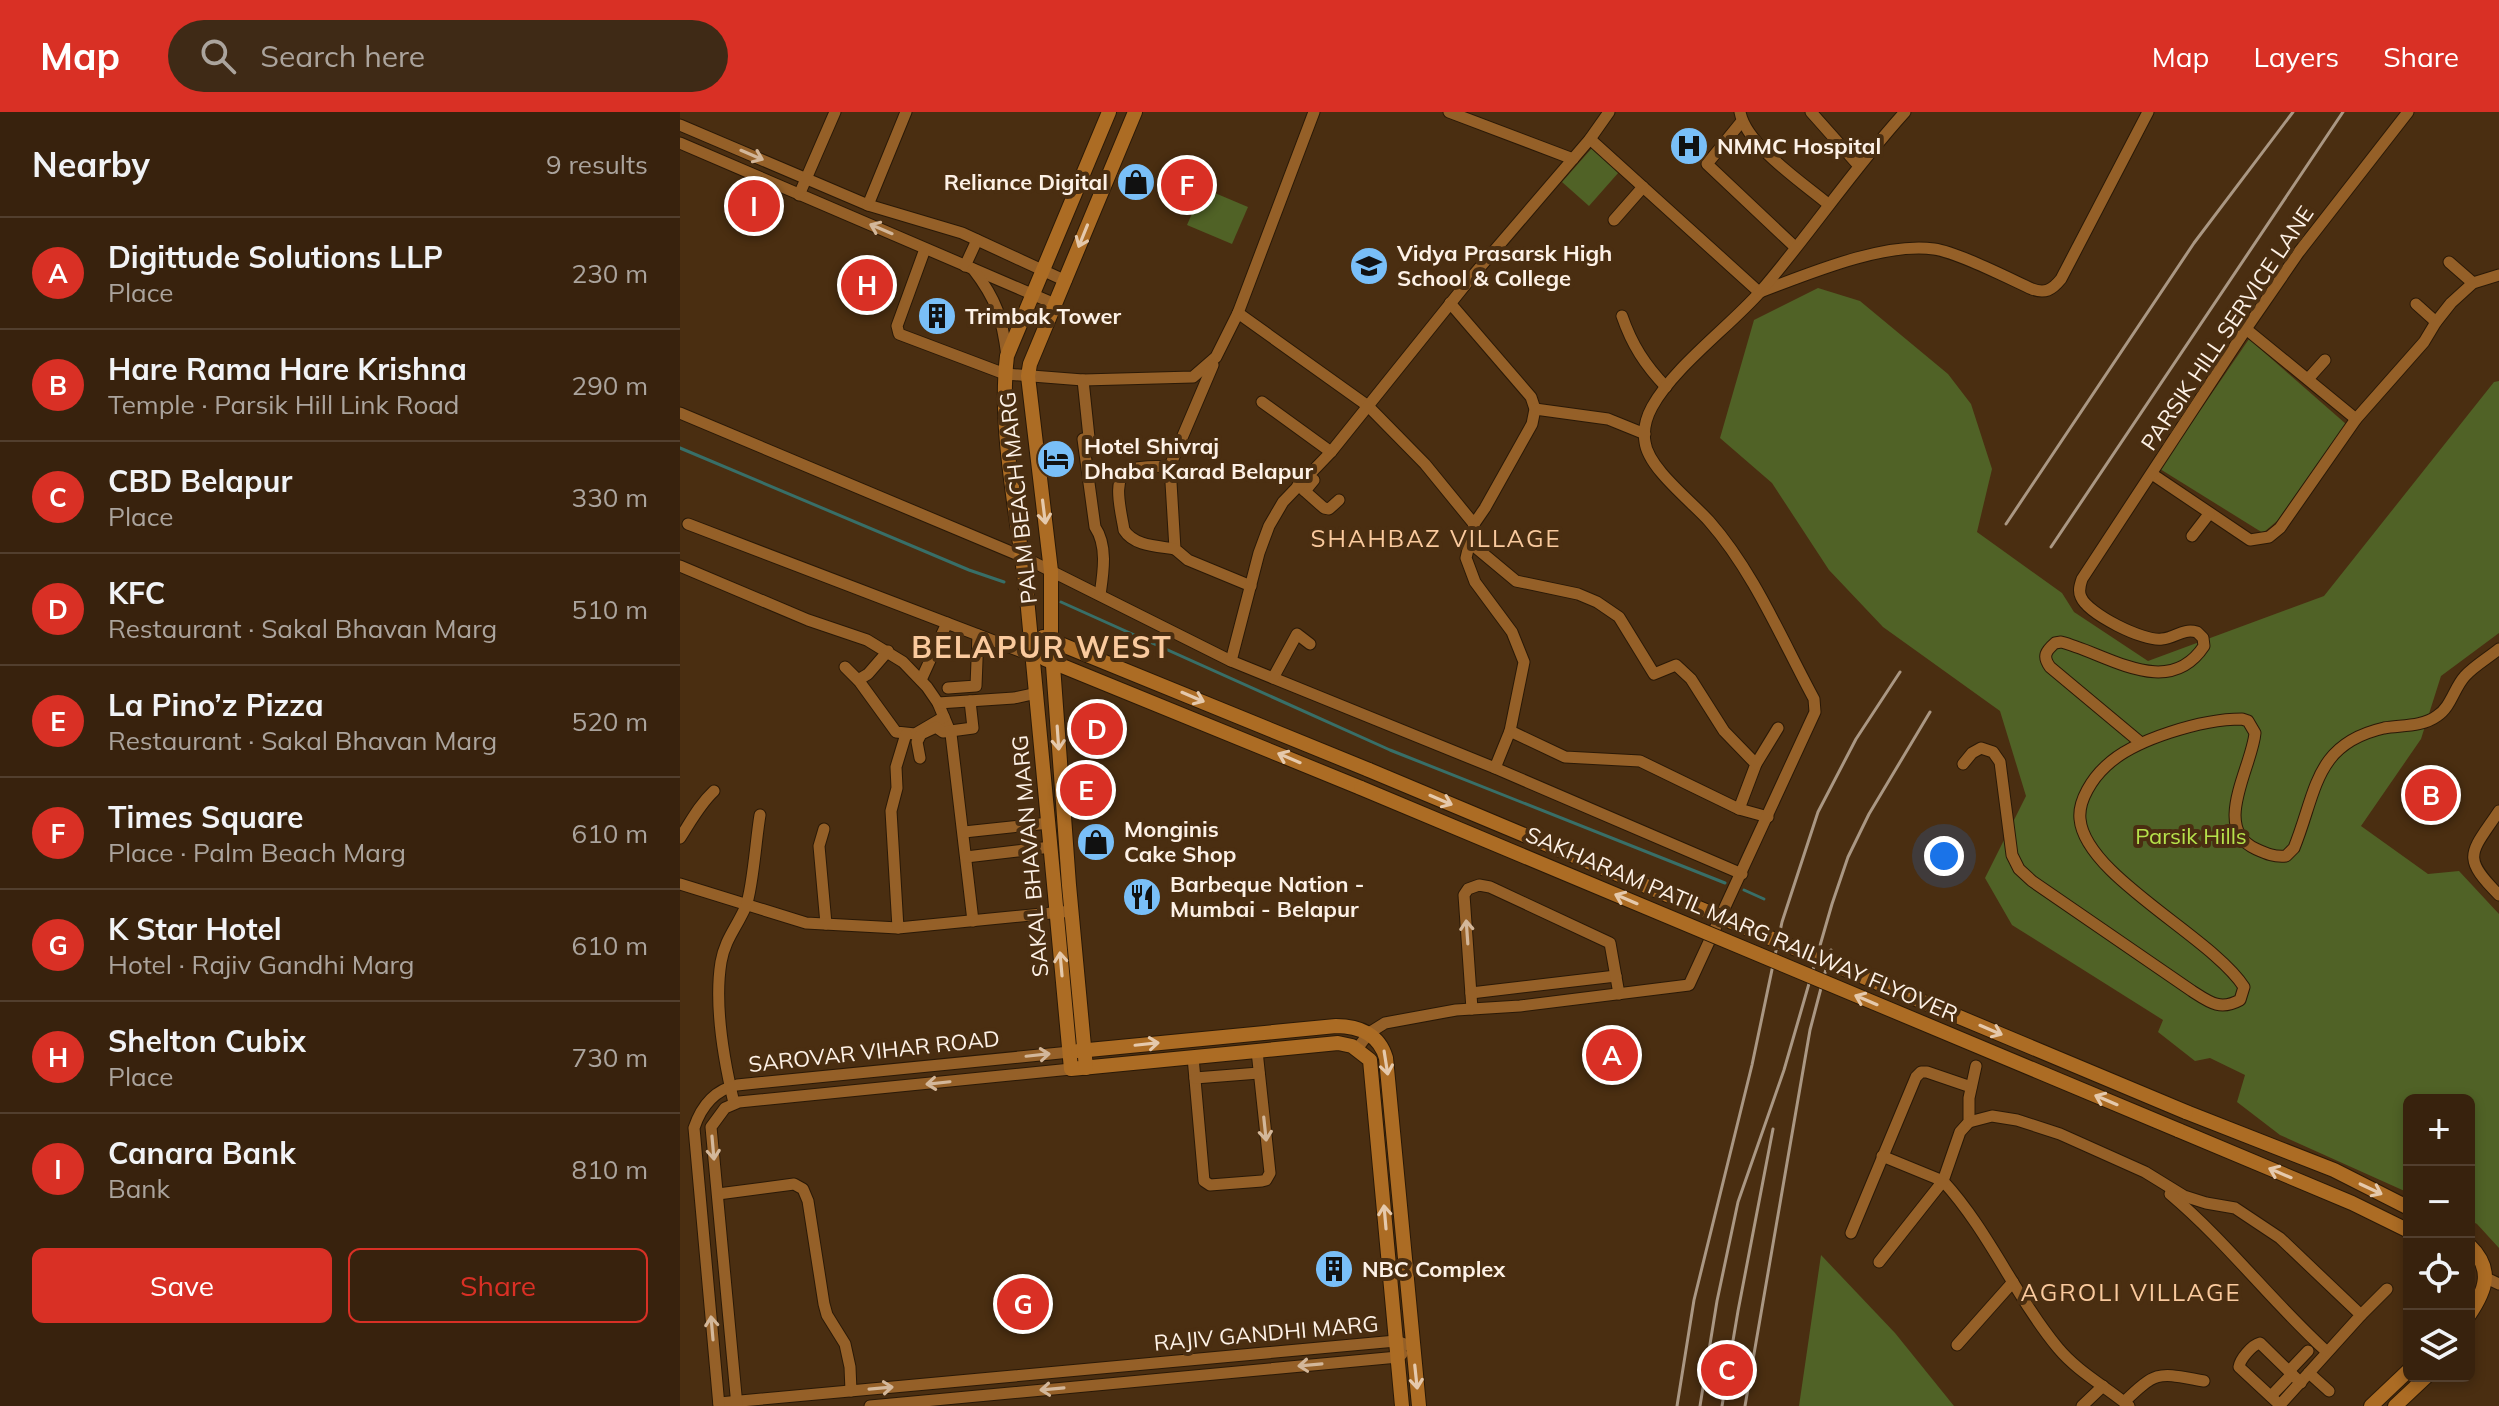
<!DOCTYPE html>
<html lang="en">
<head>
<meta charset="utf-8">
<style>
  :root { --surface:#38220d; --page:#3f2a16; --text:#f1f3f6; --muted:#aba49d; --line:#523f2e; --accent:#d93025 }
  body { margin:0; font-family:Mulish,sans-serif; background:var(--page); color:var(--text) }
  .controls { position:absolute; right:24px; bottom:24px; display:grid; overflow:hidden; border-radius:12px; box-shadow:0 4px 12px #0003 }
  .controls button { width:72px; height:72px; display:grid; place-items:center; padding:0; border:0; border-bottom:2px solid var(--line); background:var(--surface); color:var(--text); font:40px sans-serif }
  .you { position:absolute; left:1264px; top:744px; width:28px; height:28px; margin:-20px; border:6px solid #fff; border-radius:50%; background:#1a73e8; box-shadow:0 0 0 12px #1a73e833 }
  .badge { display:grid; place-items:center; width:52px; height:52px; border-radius:50%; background:var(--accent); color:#fff; font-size:26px; font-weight:700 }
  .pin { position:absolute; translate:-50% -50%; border:4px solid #fff; box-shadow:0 2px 8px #0006 }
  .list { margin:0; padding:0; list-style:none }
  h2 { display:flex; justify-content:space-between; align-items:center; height:104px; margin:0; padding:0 32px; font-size:34px }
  h2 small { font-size:26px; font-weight:400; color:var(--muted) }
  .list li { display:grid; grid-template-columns:52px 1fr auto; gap:24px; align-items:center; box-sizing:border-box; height:112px; padding:0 32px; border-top:2px solid var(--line) }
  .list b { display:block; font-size:30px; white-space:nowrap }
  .list p { margin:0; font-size:26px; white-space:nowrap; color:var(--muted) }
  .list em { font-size:26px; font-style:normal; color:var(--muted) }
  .actions { display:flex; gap:16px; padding:24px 32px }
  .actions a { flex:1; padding:18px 0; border:2px solid var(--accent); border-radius:12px; text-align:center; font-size:28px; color:var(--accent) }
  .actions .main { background:var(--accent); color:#fff }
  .icon { flex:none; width:44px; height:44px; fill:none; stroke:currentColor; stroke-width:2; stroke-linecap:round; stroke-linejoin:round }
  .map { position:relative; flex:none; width:1819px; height:1294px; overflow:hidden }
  header { display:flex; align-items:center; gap:48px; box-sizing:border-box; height:112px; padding:0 40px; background:var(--accent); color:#fff }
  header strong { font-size:38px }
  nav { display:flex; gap:44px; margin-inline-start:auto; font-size:28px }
  .search { width:560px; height:72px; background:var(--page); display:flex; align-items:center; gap:20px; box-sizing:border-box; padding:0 28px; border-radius:44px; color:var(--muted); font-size:30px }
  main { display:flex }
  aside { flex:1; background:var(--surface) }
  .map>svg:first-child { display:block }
  .green { fill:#506226 }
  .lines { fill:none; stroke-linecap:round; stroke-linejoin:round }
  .stream { stroke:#386f68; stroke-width:3 }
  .minor-casing { stroke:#2a1907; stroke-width:13 }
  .major-casing { stroke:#2a1907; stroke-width:16 }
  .minor { stroke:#956028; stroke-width:11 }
  .major { stroke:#ac6c24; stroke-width:14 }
  .rail { stroke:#aa9783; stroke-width:3 }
  .major-bridge-casing { stroke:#2a1907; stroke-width:16; stroke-linecap:butt }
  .major-bridge { stroke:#ac6c24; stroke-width:14 }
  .oneway { stroke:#d3b79a }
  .oneway2 { stroke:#e5c9ac }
  .labels { text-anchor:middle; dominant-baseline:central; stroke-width:8; stroke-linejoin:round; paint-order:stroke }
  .poi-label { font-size:22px; font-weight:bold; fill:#fdf1e6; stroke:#4a2e11; text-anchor:start }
  .street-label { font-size:22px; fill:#fdf1e6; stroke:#4a2e11 }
  .park-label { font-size:22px; fill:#b6e24b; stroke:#4a2e11 }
  .neighbourhood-label { font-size:24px; letter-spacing:2px; fill:#faca9e; stroke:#4a2e11 }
  .district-label { font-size:30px; font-weight:bold; letter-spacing:2px; fill:#faca9e; stroke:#4a2e11 }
</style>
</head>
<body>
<header>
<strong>Map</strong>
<div class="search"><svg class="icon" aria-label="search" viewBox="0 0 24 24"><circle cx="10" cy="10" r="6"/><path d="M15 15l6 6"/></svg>Search here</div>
<nav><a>Map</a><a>Layers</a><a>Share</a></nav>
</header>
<main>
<aside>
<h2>Nearby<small>9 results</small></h2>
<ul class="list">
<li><span class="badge">A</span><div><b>Digittude Solutions LLP</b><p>Place</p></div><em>230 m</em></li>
<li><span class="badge">B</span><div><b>Hare Rama Hare Krishna</b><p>Temple · Parsik Hill Link Road</p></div><em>290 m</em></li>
<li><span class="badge">C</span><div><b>CBD Belapur</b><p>Place</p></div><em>330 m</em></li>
<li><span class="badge">D</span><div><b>KFC</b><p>Restaurant · Sakal Bhavan Marg</p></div><em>510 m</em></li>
<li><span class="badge">E</span><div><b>La Pino’z Pizza</b><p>Restaurant · Sakal Bhavan Marg</p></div><em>520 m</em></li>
<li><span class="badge">F</span><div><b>Times Square</b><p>Place · Palm Beach Marg</p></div><em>610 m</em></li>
<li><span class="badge">G</span><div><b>K Star Hotel</b><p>Hotel · Rajiv Gandhi Marg</p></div><em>610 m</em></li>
<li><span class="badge">H</span><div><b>Shelton Cubix</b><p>Place</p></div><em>730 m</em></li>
<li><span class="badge">I</span><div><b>Canara Bank</b><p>Bank</p></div><em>810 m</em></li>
</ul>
<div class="actions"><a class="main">Save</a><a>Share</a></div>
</aside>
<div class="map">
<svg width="1819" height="1294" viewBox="0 0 1819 1294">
  <rect width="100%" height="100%" fill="#4a2e11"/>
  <!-- green -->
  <g class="green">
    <polygon points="912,36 939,60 909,94 882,70"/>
    <polygon points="523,76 568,95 552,132 507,113"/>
    <polygon points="1138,176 1180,189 1268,262 1291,292 1312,357 1297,420 1382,481 1394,500 1468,549 1644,484 1814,270 1819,269 1819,521 1761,564 1741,627 1681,714 1748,762 1779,759 1819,802 1819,1136 1797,1112 1789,1108 1789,988 1729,988 1729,1081 1600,1023 1557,990 1565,963 1530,946 1515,949 1478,920 1483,908 1332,813 1305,766 1346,684 1320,599 1203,515 1149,458 1092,371 1040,326 1074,208"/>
    <polygon points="1569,227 1666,312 1597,409 1583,421 1480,357"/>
    <polygon points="1141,1143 1215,1221 1274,1294 1119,1294"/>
  </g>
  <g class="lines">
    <!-- stream -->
    <g class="stream">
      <polyline points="0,336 289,458 324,470"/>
      <polyline points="381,490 710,638 1045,771"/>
      <polyline points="1064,778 1084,787"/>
    </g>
    <defs>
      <g id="minor">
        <polyline points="769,0 893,47"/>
        <path d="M1060,0C1066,33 1123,71 1148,92"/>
        <polyline points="1131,0 1179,54"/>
        <polyline points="1062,9 1027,52 1115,135"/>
        <polyline points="0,13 188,93 282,121 386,169"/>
        <polyline points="910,27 1079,180"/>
        <polyline points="0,31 375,192"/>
        <polyline points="119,83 155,0"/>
        <polyline points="188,93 226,0"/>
        <polyline points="934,108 963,75"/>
        <polyline points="245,137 217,214 219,222 325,262 403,268 513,265 536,245 558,201 634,0"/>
        <polyline points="1769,150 1793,171"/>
        <polyline points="285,154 297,128"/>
        <path d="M293,157C317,188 322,206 327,244"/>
        <path d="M1080,180C1128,162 1203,130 1254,137C1277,140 1328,166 1352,177C1365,182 1372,178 1381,167L1468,0"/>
        <polyline points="1736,192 1756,210"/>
        <polyline points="558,201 688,294 745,352 794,412 805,396 852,312 855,297 851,285 770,191"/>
        <path d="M942,204C952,233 965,253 986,275"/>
        <polyline points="1566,217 1676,307"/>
        <polyline points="533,253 490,354 495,437 508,448 571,474"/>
        <polyline points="1628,267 1645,248"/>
        <polyline points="403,268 410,335"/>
        <polyline points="582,290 651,340"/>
        <polyline points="855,297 928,307 965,322"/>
        <polyline points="0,301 343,445 551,549 815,656 1062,762"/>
        <path d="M403,327L415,415C428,434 423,462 420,483"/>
        <path d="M490,354C478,355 462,354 450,357C430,364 442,403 444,418C454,434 477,434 495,437"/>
        <polyline points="1472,362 1570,428 1589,425 1600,416 1676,307 1744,230 1756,210 1771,191 1793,171 1819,163"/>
        <polyline points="618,373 644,396 649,397 659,388"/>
        <polyline points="625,379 634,368"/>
        <polyline points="8,412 353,544"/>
        <polyline points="794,412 786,446 795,470 832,520 844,550 830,619 815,656"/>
        <polyline points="1512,424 1529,402"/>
        <polyline points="788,429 836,469 898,482 917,490 939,505 974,562 996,553 1011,567 1044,619 1076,652 1059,697"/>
        <polyline points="0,454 128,508 187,528 223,550 247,575 258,591 271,622 293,809"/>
        <polyline points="551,549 579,441 589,414 603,390 651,340 790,167 910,27 929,0"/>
        <polyline points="165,555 179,569 216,620 235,622 264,605"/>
        <polyline points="593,566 617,522 630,532"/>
        <polyline points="178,568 188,562 208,539"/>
        <polyline points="241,568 267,511"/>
        <polyline points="268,576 296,574 298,523"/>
        <polyline points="258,591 334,586 357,581"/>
        <polyline points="830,619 885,645 960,649 1059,697 1088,705"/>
        <path d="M1461,631L1370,555C1362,544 1366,539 1375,531L1381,530C1426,541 1488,589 1524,534L1523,526L1517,520C1502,516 1496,526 1482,527C1464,530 1408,502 1401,485C1398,479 1400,473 1402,467L1566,217L1619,140L1728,0"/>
        <polyline points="240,646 237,630 241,622 256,615 263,620 293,616 290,589"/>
        <polyline points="1076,652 1098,616"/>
        <path d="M1283,652L1292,641L1301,636L1313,640L1320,650L1332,743L1339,757L1352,769L1512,879C1529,890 1540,899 1560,888L1564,875C1532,825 1405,764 1400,707C1398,688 1413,666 1426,654C1454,627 1523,607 1562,607L1568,609L1575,621C1572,655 1531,717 1576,737C1587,742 1594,745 1606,744L1614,736C1637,679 1634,632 1704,616C1721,613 1742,615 1757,604C1771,595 1774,576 1785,564C1794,554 1808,546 1819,537"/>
        <path d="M1819,699C1791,741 1780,744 1819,783"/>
        <polyline points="144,717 139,734 146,812"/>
        <polyline points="284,720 369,711"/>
        <path d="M0,726C11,709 20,692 34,679"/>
        <polyline points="286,745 371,735"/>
        <polyline points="0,772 126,811 218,816 392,799"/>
        <polyline points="218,816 211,699 217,676 216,655 226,622"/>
        <polyline points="791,881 936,864"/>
        <polyline points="792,897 784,783 788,777 799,773 810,775 930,831 939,882"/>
        <path d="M677,937L689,921L705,911L776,898L840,894L1009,873L1135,600L1134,587C1102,528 1074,460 1029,409C1011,389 968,356 965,330C963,318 966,306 972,295C994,255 1049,215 1080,180C1130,122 1173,57 1225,0"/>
        <polyline points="513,945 524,1069 530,1073 582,1069 586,1068 590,1061 577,939"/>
        <path d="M1296,954L1289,986V1010L1280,1020L1263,1069C1309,1119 1335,1184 1378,1236C1398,1260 1425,1274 1449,1294"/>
        <polyline points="515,966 579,961"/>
        <path d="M54,991C44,949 34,893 41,850C45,827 57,815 66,794C73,775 76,726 80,703"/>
        <polyline points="1289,1010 1312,1004 1337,1008 1380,1022 1465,1060 1504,1084 1526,1091 1555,1096 1600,1126 1681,1203 1599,1294"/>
        <polyline points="38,1082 114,1072 123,1077 128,1089 144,1192 147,1203 165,1232 170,1255 171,1279"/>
        <path d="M1490,1082C1547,1130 1591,1189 1646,1239"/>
        <polyline points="1171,1121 1236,965 1241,960 1247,960 1291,975"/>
        <polyline points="1199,1150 1263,1069 1202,1044"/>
        <polyline points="1806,1166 1819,1172"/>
        <polyline points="1681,1203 1707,1177"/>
        <polyline points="1277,1233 1333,1170"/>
        <polyline points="1609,1259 1628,1239"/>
        <polyline points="1629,1261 1649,1279"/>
        <polyline points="1591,1284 1612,1262"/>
        <path d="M1444,1290C1478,1257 1479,1261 1524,1269"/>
        <polyline points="39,1291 716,1229 733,1235"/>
        <path d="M1600,1293L1559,1255C1560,1247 1572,1233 1580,1231L1621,1271"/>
        <path d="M39,1294L14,1016C21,995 34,978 57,973L390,940"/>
        <polyline points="57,1294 31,1015 45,996 59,990 391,957"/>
        <polyline points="190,1294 718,1245 722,1242"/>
        <polyline points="1402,1294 1423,1274"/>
      </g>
      <g id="major">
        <path d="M429,0L327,244C318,320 339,409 347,486C363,643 376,800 391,957L658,931L672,934L690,948L722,1294"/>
        <polyline points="363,525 689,658"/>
        <polyline points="365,547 681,676"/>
        <path d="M398,939L656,914C679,914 699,922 706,946L739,1294"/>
        <polyline points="406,956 389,773 371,526 371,459 348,264 350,252 455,0"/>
        <polyline points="1506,1000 1654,1058 1729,1096"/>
        <polyline points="1498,1018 1672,1091 1729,1119"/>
        <path d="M1789,1133C1814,1157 1806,1178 1789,1203"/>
        <polyline points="1691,1294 1729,1258"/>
        <polyline points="1715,1294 1747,1264"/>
      </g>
    </defs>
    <!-- minor casing -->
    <use href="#minor" class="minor-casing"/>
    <!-- major casing -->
    <use href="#major" class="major-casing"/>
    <!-- minor -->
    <use href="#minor" class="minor"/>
    <!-- major -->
    <use href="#major" class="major"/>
    <!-- rail -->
    <g class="rail">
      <polyline points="1326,412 1514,131 1613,0"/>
      <polyline points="1371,435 1663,0"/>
      <polyline points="997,1294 1014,1188 1072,953 1102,810 1138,700 1176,627 1220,560"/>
      <polyline points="1020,1294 1037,1189 1058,1090 1104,958 1152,792 1168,745 1189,702 1250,600"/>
      <polyline points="1042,1294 1058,1199 1093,1017"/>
      <polyline points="1065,1294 1130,918 1151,838"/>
    </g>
    <defs>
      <g id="major-bridge">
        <polyline points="689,658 1506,1000"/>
        <polyline points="681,676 1498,1018"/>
      </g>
    </defs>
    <!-- major-bridge casing -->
    <use href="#major-bridge" class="major-bridge-casing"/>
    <!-- major-bridge -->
    <use href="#major-bridge" class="major-bridge"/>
  </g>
  <!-- one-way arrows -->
  <defs><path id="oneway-shaft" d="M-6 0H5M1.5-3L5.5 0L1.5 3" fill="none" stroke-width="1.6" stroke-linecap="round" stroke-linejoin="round" transform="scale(2)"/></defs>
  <g class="oneway">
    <use href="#oneway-shaft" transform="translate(72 43) rotate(23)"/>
    <use href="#oneway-shaft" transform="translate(201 117) rotate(-157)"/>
    <use href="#oneway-shaft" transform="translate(787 820) rotate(-94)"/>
    <use href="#oneway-shaft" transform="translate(358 943) rotate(-6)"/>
    <use href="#oneway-shaft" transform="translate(258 971) rotate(174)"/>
    <use href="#oneway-shaft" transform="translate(585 1017) rotate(84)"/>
    <use href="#oneway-shaft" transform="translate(33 1036) rotate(85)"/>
    <use href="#oneway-shaft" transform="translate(32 1216) rotate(-95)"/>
    <use href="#oneway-shaft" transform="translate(630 1253) rotate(175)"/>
    <use href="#oneway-shaft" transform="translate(201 1276) rotate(-5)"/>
    <use href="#oneway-shaft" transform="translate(372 1277) rotate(175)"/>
  </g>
  <g class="oneway2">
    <use href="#oneway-shaft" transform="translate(403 124) rotate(112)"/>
    <use href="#oneway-shaft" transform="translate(364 400) rotate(83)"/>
    <use href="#oneway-shaft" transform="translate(513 585) rotate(23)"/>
    <use href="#oneway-shaft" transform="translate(378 626) rotate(86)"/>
    <use href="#oneway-shaft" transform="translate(609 646) rotate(-157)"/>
    <use href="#oneway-shaft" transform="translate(761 688) rotate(23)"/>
    <use href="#oneway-shaft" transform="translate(946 787) rotate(-157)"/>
    <use href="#oneway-shaft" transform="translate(381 852) rotate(-95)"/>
    <use href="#oneway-shaft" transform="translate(1186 888) rotate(-157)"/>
    <use href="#oneway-shaft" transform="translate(1311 918) rotate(23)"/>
    <use href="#oneway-shaft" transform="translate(467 932) rotate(-6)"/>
    <use href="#oneway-shaft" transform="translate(706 951) rotate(81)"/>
    <use href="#oneway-shaft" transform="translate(1426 988) rotate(-157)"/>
    <use href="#oneway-shaft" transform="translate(1600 1061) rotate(-157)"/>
    <use href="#oneway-shaft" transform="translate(1691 1077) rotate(25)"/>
    <use href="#oneway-shaft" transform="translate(705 1105) rotate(-95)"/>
    <use href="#oneway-shaft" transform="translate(736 1265) rotate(84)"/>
  </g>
  <!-- icons -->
  <defs>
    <symbol id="hospital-disc" viewBox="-11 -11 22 22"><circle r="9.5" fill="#79bff8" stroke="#4a2e11"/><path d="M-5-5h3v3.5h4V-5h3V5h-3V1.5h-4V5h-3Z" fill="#111"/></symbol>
    <symbol id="shop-disc" viewBox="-11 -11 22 22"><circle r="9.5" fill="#79bff8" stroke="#4a2e11"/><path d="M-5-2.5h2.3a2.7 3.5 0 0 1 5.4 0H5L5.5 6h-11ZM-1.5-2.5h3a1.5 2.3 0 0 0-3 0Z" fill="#111"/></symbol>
    <symbol id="university-disc" viewBox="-11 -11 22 22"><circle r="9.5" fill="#79bff8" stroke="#4a2e11"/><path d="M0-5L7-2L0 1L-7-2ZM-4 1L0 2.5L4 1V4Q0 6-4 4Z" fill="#111"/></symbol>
    <symbol id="building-disc" viewBox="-11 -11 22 22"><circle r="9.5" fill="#79bff8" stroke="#4a2e11"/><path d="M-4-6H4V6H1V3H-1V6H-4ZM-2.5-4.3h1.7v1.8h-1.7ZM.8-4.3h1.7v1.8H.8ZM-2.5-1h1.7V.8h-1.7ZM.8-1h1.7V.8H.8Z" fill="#111"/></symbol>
    <symbol id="hotel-disc" viewBox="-11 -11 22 22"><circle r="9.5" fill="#79bff8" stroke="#4a2e11"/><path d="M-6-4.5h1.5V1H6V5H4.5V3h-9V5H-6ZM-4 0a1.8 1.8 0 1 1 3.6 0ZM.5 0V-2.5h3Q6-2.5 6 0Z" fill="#111"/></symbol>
    <symbol id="restaurant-disc" viewBox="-11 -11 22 22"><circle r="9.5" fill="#79bff8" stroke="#4a2e11"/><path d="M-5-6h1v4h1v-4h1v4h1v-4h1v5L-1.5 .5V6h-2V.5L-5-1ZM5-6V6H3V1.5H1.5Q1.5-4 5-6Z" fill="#111"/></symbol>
  </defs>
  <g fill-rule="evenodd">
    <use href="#hospital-disc" x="987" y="12" width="44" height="44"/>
    <use href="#shop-disc" x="434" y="48" width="44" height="44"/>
    <use href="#university-disc" x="667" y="132" width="44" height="44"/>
    <use href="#building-disc" x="235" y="182" width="44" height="44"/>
    <use href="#hotel-disc" x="354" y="325" width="44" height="44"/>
    <use href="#shop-disc" x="394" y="708" width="44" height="44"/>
    <use href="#restaurant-disc" x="440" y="763" width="44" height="44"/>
    <use href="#building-disc" x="632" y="1135" width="44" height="44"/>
  </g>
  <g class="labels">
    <!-- poi labels -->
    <g class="poi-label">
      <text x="1037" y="34">NMMC Hospital</text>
      <text x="428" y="70" text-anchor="end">Reliance Digital</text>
      <text x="717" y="141">Vidya Prasarsk High<tspan x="717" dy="25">School &amp; College</tspan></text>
      <text x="285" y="204">Trimbak Tower</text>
      <text x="404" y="334">Hotel Shivraj<tspan x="404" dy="25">Dhaba Karad Belapur</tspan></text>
      <text x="444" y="717">Monginis<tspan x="444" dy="25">Cake Shop</tspan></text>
      <text x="490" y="772">Barbeque Nation -<tspan x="490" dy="25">Mumbai - Belapur</tspan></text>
      <text x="682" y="1157">NBC Complex</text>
    </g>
    <!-- street labels -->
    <g class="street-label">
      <text transform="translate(1547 216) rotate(-56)">PARSIK HILL SERVICE LANE</text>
      <text transform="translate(338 386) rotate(-96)">PALM BEACH MARG</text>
      <text transform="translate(350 744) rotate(-95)">SAKAL BHAVAN MARG</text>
      <text transform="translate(1062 812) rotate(23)">SAKHARAM PATIL MARG RAILWAY FLYOVER</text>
      <text transform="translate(194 939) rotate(-6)">SAROVAR VIHAR ROAD</text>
      <text transform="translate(586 1221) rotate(-5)">RAJIV GANDHI MARG</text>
    </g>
    <!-- park labels -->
    <g class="park-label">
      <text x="1511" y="724">Parsik Hills</text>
    </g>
    <!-- neighbourhood labels -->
    <g class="neighbourhood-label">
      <text x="756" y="426">SHAHBAZ VILLAGE</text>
      <text x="1451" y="1180">AGROLI VILLAGE</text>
    </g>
    <!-- district labels -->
    <g class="district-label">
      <text x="362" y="535">BELAPUR WEST</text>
    </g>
  </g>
</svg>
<div class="controls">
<button>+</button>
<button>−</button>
<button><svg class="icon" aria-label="locate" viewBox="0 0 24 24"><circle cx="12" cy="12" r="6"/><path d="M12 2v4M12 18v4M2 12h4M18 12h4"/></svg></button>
<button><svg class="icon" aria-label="layers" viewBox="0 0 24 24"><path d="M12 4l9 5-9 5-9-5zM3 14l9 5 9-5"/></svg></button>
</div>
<div class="you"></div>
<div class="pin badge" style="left:932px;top:943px">A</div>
<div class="pin badge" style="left:1751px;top:683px">B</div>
<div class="pin badge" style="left:1047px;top:1258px">C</div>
<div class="pin badge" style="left:417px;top:617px">D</div>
<div class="pin badge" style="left:406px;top:678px">E</div>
<div class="pin badge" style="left:507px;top:73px">F</div>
<div class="pin badge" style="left:343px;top:1192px">G</div>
<div class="pin badge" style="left:187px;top:173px">H</div>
<div class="pin badge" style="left:74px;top:94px">I</div>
</div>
</main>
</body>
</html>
